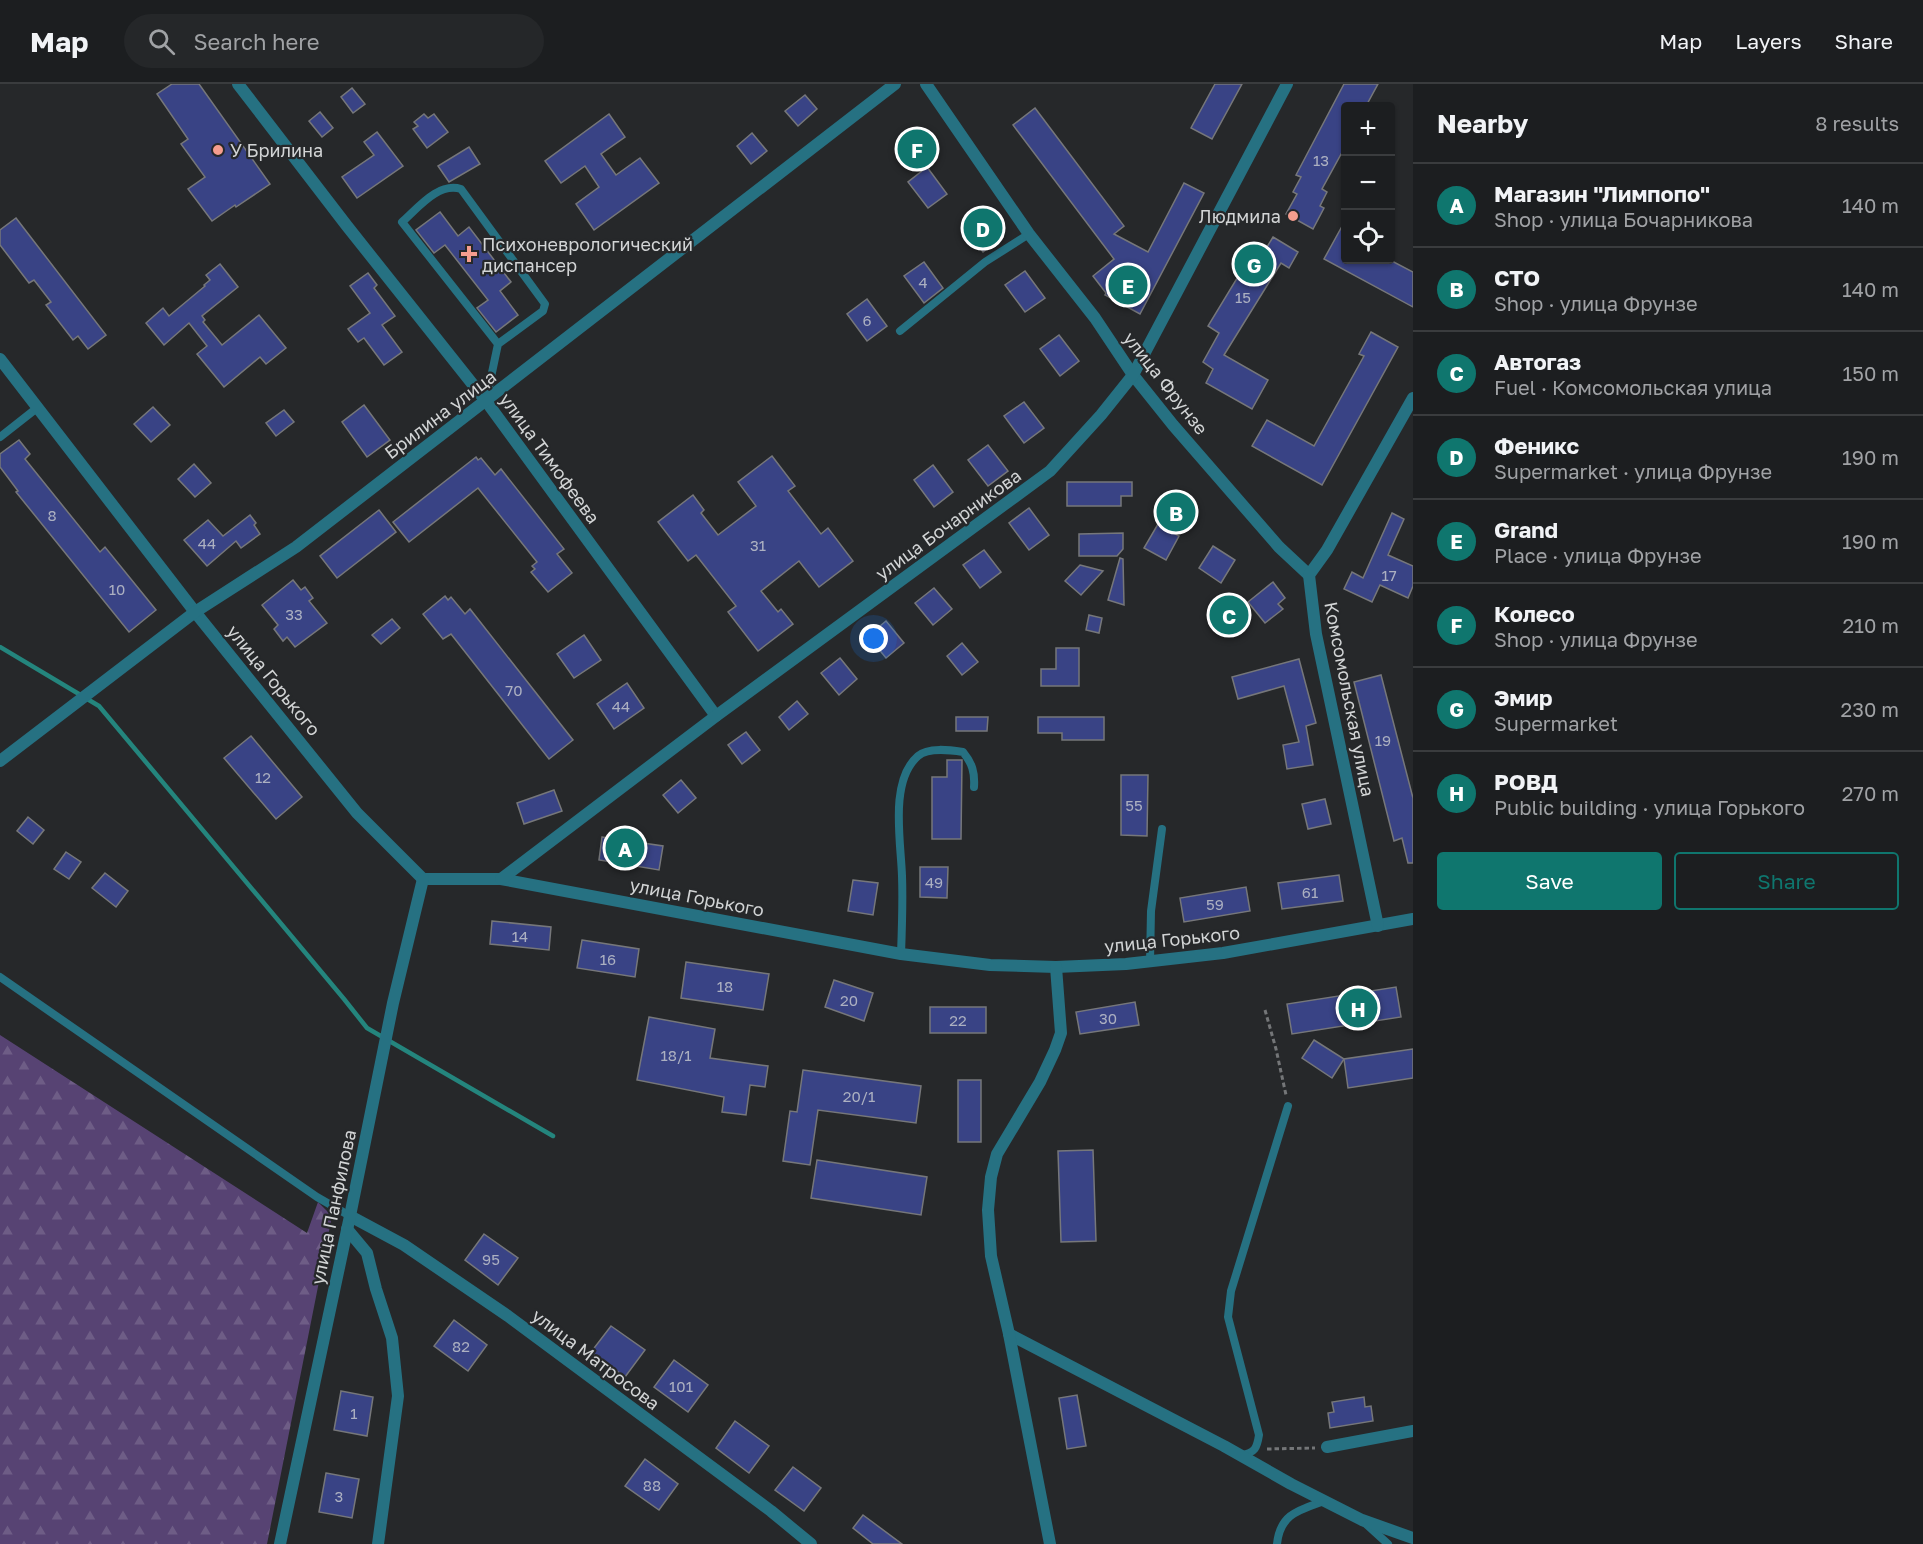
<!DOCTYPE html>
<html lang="en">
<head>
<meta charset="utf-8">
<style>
  :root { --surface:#1c1e20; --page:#252729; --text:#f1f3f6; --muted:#a0a2a5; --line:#3a3c3e; --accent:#0f766e }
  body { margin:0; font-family:"Golos Text",sans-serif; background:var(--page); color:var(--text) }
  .controls { position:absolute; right:18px; top:18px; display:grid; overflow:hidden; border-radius:6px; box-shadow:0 2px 4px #0004 }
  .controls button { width:54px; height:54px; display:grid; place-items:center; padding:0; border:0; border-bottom:2px solid var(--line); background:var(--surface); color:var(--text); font:30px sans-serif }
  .you { position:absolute; left:874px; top:555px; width:21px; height:21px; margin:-15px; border:4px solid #fff; border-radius:50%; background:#1a73e8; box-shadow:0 0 0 9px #1a73e833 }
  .badge { display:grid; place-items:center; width:39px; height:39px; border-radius:50%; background:var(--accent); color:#fff; font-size:20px; font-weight:700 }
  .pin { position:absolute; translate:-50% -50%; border:3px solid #fff; box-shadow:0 2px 6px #0006 }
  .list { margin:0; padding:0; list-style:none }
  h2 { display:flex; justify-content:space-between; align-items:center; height:78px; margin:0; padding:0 24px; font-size:26px }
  h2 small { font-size:20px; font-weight:400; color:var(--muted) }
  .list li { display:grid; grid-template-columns:39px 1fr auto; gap:18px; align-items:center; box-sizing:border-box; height:84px; padding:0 24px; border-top:2px solid var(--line) }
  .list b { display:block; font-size:22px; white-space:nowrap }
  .list p { margin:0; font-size:20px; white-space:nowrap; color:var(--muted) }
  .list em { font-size:20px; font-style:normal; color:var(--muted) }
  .actions { display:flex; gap:12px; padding:18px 24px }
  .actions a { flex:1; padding:14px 0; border:2px solid var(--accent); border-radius:6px; text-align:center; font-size:21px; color:var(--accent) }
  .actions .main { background:var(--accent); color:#fff }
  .icon { flex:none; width:33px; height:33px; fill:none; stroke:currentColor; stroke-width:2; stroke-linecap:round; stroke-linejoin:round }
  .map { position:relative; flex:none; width:1413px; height:1460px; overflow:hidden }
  header { display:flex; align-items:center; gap:36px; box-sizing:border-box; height:84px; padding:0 30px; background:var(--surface); border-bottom:2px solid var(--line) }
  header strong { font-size:28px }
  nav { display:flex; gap:33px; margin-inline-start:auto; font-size:21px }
  .search { width:420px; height:54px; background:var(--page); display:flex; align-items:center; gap:15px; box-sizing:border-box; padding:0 21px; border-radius:33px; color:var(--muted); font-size:22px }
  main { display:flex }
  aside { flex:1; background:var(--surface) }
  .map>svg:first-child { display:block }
  .forest { fill:url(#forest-firs) }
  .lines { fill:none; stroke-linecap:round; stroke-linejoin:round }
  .stream { stroke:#24857d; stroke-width:4.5 }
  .building { fill:#394385; stroke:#76777a; stroke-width:1.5 }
  .path { stroke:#747678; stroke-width:3; stroke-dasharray:4.5 3; stroke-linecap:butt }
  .service { stroke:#267182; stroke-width:8 }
  .minor { stroke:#267182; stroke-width:12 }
  .poi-dot { fill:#f59d8e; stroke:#26282a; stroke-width:2 }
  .labels { text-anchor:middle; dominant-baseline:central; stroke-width:4.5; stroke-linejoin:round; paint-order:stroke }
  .number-label { font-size:15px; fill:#acb0c1 }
  .poi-label { font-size:18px; fill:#d2d4d5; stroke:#26282a; text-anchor:start }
  .street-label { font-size:18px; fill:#d2d4d5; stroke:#26282a }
</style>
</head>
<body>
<header>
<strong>Map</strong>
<div class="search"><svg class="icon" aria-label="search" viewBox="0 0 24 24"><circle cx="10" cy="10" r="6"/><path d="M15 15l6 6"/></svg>Search here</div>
<nav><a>Map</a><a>Layers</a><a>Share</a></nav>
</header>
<main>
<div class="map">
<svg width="1413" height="1460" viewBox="0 0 1413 1460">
  <defs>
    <pattern id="forest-firs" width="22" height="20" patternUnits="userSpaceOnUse" patternTransform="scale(1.5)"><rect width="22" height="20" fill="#574373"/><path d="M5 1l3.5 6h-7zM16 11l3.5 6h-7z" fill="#6e5d86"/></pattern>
  </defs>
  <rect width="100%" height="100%" fill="#26282a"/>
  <!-- forest -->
  <polygon class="forest" points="0,951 307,1149 318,1118 332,1132 267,1460 0,1460"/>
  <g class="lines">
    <!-- stream -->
    <polyline class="stream" points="0,563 99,622 344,915 367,944 553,1052"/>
  </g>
  <!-- building -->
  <g class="building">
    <polygon points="172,0 199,0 270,100 236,123 235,121 212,137 188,105 205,93 181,60 188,55 157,10"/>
    <polygon points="1215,0 1242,0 1212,55 1191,44"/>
    <polygon points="1344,0 1378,0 1366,22 1346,22 1346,61 1322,105 1327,108 1320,122 1324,124 1313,145 1286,130 1297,110 1293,108 1301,93 1296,91"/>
    <polygon points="352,4 365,20 353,29 341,13"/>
    <polygon points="805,11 817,25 798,42 785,27"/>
    <polygon points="1035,24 1124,142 1114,150 1148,168 1184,99 1204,109 1140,230 1105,211 1106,209 1093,192 1114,175 1013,41"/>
    <polygon points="320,28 333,44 322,53 309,37"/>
    <polygon points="424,30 428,34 434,30 448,48 427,64 413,45 418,42 414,38"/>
    <polygon points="609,30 625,53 601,70 616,91 640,74 659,99 594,146 576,120 599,103 585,82 561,99 545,77"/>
    <polygon points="377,48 403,82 357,114 342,93 374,71 364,58"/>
    <polygon points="752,49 767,67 751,80 737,62"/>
    <polygon points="469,63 480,80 449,98 438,82"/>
    <polygon points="927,83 947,110 928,124 908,98"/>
    <polygon points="983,126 1003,153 983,168 963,141"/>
    <polygon points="440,128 458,152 469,143 511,198 500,207 518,231 496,248 477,224 488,216 445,161 434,169 416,146"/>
    <polygon points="16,134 106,251 88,265 78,252 73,256 46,221 51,218 34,196 29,199 0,161 0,146"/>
    <polygon points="1346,135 1346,176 1390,176 1413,188 1413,223 1324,175"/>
    <polygon points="1273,153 1298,168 1289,184 1281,179 1224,271 1268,296 1252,325 1206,299 1213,285 1203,278 1219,249 1208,242 1256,163 1264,168"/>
    <polygon points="924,178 943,204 924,219 904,192"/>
    <polygon points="220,180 238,203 202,232 205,236 203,238 222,261 259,231 286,264 266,280 260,273 224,303 197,270 207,262 189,239 164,261 146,239 163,224 169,232 205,202 204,201 210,196 206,191"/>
    <polygon points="1025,187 1045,214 1025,228 1005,201"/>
    <polygon points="368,189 377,201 374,204 395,232 382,241 402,268 384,281 364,254 358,258 348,245 370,229 350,202"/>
    <polygon points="867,215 887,242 867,257 847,230"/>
    <polygon points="1371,248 1398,263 1322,401 1252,362 1267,336 1314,362 1364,272 1359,270"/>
    <polygon points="1059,251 1079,277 1060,292 1040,265"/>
    <polygon points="1024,318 1044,344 1024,359 1004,332"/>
    <polygon points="364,321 390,356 367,373 342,338"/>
    <polygon points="153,323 170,341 151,358 134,340"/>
    <polygon points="284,326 294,338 276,352 266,339"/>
    <polygon points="19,356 30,370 25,375 100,468 105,463 156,526 129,548 16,408 18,407 0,383 0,370"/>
    <polygon points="988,361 1008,387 988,402 968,376"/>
    <polygon points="772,372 795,402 788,407 821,450 828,444 853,477 819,503 799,477 761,507 778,528 781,525 793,540 758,567 728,528 736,522 696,471 688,477 658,438 693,411 704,426 701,429 718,451 756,422 738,398"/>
    <polygon points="476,373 478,376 481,374 495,391 501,385 564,465 557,470 572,489 548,508 531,488 535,485 532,482 537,478 478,404 409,458 393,438"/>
    <polygon points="194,380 211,399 195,413 178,395"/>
    <polygon points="933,381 953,408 934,423 914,396"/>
    <polygon points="1067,398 1132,398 1132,412 1121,412 1121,422 1067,422"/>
    <polygon points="1029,424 1049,451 1029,466 1009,439"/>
    <polygon points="379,426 396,448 337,494 320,472"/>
    <polygon points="1392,429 1404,435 1388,471 1413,482 1413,502 1408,514 1380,501 1372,518 1344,505 1352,488 1363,494"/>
    <polygon points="250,431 256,439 254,441 260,450 241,464 236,457 207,482 184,456 208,436 223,452"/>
    <polygon points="1158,440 1179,452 1166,476 1144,464"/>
    <polygon points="1123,449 1123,465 1117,472 1079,472 1079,450"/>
    <polygon points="1213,462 1235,476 1221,499 1199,484"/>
    <polygon points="984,466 1001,488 980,504 963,481"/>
    <polygon points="1120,474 1123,475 1124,521 1108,516"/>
    <polygon points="1080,481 1103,487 1081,511 1065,497"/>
    <polygon points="293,496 301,506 305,503 313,514 309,517 327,539 295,563 287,553 283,557 274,545 278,541 262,521"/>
    <polygon points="1273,498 1285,514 1278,520 1283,525 1265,539 1248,518"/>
    <polygon points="934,504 952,525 933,541 915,519"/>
    <polygon points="445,512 448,516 451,513 465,530 470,525 573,656 549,675 451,550 443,555 423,530"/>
    <polygon points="1089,531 1102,534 1099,549 1086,546"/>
    <polygon points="392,535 400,544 381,560 372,551"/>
    <polygon points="886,537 904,559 886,574 868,552"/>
    <polygon points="584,551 601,576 574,594 557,570"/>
    <polygon points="962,559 978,578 962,591 947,572"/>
    <polygon points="1056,564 1079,564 1079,602 1041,602 1041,585 1056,585"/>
    <polygon points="840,574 857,595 839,611 821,589"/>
    <polygon points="1299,575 1316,639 1306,642 1313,681 1287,685 1283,661 1299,658 1284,602 1238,615 1232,593"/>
    <polygon points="1381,591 1413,714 1413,779 1408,779 1402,754 1394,757 1354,598"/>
    <polygon points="627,599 644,624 614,645 597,620"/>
    <polygon points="797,617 808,630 789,646 779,633"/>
    <polygon points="956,633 988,633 987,647 956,647"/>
    <polygon points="1038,633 1104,633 1104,656 1062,656 1062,649 1038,649"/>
    <polygon points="746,648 760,666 742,680 728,661"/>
    <polygon points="251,652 302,713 276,735 224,674"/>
    <polygon points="947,676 962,676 961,755 932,755 932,693 947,693"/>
    <polygon points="1121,691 1148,691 1147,752 1121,751"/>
    <polygon points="681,696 696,714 678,729 663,711"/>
    <polygon points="554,706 562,727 524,740 517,719"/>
    <polygon points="1325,715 1331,740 1308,745 1302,720"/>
    <polygon points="28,733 44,746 33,760 17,747"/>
    <polygon points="602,753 663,762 659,786 599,776"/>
    <polygon points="66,768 81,778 69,795 54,785"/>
    <polygon points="920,783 948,783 947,814 920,813"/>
    <polygon points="105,789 128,807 116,823 92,804"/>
    <polygon points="1339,791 1343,817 1282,825 1278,799"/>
    <polygon points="853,796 878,799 873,831 848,827"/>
    <polygon points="1246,803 1250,827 1184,838 1180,814"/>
    <polygon points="492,837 551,843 549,866 490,860"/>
    <polygon points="582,856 639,865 635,893 577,884"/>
    <polygon points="686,878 769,890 763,926 681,914"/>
    <polygon points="834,896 873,909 864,937 825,923"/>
    <polygon points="1396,903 1401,933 1292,950 1287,920"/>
    <polygon points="1135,918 1139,941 1080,950 1076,928"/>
    <rect x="930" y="923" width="56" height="26"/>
    <polygon points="649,933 715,945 710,974 768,982 765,1003 750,1001 746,1031 722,1028 724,1013 637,996"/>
    <polygon points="1314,956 1344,975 1332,994 1302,974"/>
    <polygon points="1413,965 1413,994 1348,1004 1344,975"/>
    <polygon points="803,986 921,1002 916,1039 818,1026 810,1081 783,1077 790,1027 797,1028"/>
    <rect x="958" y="996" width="23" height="62"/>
    <polygon points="1093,1066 1096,1157 1061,1158 1058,1067"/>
    <polygon points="817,1076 927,1093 921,1131 811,1114"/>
    <polygon points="484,1150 518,1174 498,1201 465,1176"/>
    <polygon points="454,1236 487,1261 468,1287 434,1262"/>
    <polygon points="611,1242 645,1266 625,1293 591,1268"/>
    <polygon points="674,1276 708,1301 688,1328 654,1303"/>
    <polygon points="341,1307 373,1313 367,1352 334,1346"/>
    <polygon points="1077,1311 1086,1362 1067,1365 1059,1314"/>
    <polygon points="1364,1313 1365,1323 1371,1322 1373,1337 1330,1344 1328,1329 1334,1328 1332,1318"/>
    <polygon points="735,1337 769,1362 749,1389 716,1364"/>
    <polygon points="645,1375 678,1400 659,1426 625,1402"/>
    <polygon points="793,1383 821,1404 804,1427 775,1406"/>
    <polygon points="326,1389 359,1395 352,1434 319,1428"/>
    <polygon points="863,1431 902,1460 873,1460 853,1444"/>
  </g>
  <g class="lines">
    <!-- path -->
    <g class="path">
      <polyline points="1265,926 1276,965 1286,1011"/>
      <polyline points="1267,1365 1315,1364"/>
    </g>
    <!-- service -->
    <g class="service">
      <polyline points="900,247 985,178 1029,150"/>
      <path d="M486,317L498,260L543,227L545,220L461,105C438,98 418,124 402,138L498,260"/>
      <polyline points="0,353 37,324"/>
      <path d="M901,870C902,844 903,818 902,792C901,758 889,697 918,672C928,663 950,666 963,668C972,679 975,688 974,703"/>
      <polyline points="1150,878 1151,827 1162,745"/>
      <polyline points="0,893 317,1113 350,1132"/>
      <path d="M1241,1371C1255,1369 1257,1364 1259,1351L1228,1233L1231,1207L1288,1022"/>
      <polyline points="1365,1439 1388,1460"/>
      <path d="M1277,1460C1280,1430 1299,1426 1324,1417"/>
    </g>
    <!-- minor -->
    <g class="minor">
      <polyline points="238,0 347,142 486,317 716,632"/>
      <polyline points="926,0 1029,150 1095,234 1133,291 1173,341 1279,463 1309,491"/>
      <polyline points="0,275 195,528 357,729 423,795 501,795 901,870 990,881 1056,883 1126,880 1223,869 1413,835"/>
      <polyline points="0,677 195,528 296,463 895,0"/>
      <polyline points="501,795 716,632 1050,387 1101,331 1133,291 1287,0"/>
      <polyline points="1378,842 1316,550 1309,491 1327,466 1413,314"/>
      <polyline points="350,1132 404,1161 508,1232 771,1427 811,1460"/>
      <polyline points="347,1145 367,1169 376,1205 392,1254 398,1312 378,1460"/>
      <polyline points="1009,1250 1224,1362 1291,1400 1362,1436 1413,1454"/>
      <polyline points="1327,1363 1413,1347"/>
      <polyline points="280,1460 350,1132 393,919 423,795"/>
      <polyline points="1050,1460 1009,1250 991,1172 988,1126 991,1093 997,1070 1040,998 1055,966 1061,949 1056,883"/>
    </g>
  </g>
  <!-- markers -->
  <g class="poi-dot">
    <circle cx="218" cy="66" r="6"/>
    <circle cx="1293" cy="132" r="6"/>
    <path d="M466 161h6v6h6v6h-6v6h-6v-6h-6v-6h6z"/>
  </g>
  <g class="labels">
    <!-- number labels -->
    <g class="number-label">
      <text x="1321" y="76">13</text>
      <text x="923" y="198">4</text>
      <text x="1243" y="213">15</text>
      <text x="867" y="236">6</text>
      <text x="52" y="431">8</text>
      <text x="207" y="459">44</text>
      <text x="758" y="461">31</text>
      <text x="1389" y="491">17</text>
      <text x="117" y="505">10</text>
      <text x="294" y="530">33</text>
      <text x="514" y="606">70</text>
      <text x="621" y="622">44</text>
      <text x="1383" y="656">19</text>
      <text x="263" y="693">12</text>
      <text x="1134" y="721">55</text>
      <text x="934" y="798">49</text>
      <text x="1310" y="808">61</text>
      <text x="1215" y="820">59</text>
      <text x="520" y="852">14</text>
      <text x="608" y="875">16</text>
      <text x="725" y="902">18</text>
      <text x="849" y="916">20</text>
      <text x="1108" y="934">30</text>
      <text x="958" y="936">22</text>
      <text x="676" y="971">18/1</text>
      <text x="859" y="1012">20/1</text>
      <text x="491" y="1175">95</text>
      <text x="461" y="1262">82</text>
      <text x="681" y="1302">101</text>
      <text x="354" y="1329">1</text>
      <text x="652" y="1401">88</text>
      <text x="339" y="1412">3</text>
    </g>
    <!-- poi labels -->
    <g class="poi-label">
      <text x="230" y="66">У Брилина</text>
      <text x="1281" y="132" text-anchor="end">Людмила</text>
      <text x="482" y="160">Психоневрологический<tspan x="482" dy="21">диспансер</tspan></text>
    </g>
    <!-- street labels -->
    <g class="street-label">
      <text transform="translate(1166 299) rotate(52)">улица Фрунзе</text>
      <text transform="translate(440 330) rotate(-37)">Брилина улица</text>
      <text transform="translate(550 374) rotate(54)">улица Тимофеева</text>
      <text transform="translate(948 440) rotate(-36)">улица Бочарникова</text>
      <text transform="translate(274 596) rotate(51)">улица Горького</text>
      <text transform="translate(1350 615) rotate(79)">Комсомольская улица</text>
      <text transform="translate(697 813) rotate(11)">улица Горького</text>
      <text transform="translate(1172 855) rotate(-6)">улица Горького</text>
      <text transform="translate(333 1123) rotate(-78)">улица Панфилова</text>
      <text transform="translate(596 1275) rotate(37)">улица Матросова</text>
    </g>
  </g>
</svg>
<div class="controls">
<button>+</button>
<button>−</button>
<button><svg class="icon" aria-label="locate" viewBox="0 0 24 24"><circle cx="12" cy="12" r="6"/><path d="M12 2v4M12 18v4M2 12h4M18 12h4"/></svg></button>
</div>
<div class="you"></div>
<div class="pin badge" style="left:625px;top:764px">A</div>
<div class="pin badge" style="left:1176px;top:428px">B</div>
<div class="pin badge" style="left:1229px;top:531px">C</div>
<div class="pin badge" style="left:983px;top:144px">D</div>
<div class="pin badge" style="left:1128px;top:201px">E</div>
<div class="pin badge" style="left:917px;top:65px">F</div>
<div class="pin badge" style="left:1254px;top:180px">G</div>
<div class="pin badge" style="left:1358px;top:924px">H</div>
</div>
<aside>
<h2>Nearby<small>8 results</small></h2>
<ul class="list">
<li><span class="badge">A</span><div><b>Магазин &quot;Лимпопо&quot;</b><p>Shop · улица Бочарникова</p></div><em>140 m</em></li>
<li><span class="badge">B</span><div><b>СТО</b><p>Shop · улица Фрунзе</p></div><em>140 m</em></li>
<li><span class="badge">C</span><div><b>Автогаз</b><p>Fuel · Комсомольская улица</p></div><em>150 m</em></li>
<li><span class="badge">D</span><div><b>Феникс</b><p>Supermarket · улица Фрунзе</p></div><em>190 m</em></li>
<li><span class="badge">E</span><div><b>Grand</b><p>Place · улица Фрунзе</p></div><em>190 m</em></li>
<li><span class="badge">F</span><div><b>Колесо</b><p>Shop · улица Фрунзе</p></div><em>210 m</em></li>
<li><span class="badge">G</span><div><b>Эмир</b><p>Supermarket</p></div><em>230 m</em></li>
<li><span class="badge">H</span><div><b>РОВД</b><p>Public building · улица Горького</p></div><em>270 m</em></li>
</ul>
<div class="actions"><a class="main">Save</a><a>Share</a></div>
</aside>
</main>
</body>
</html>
